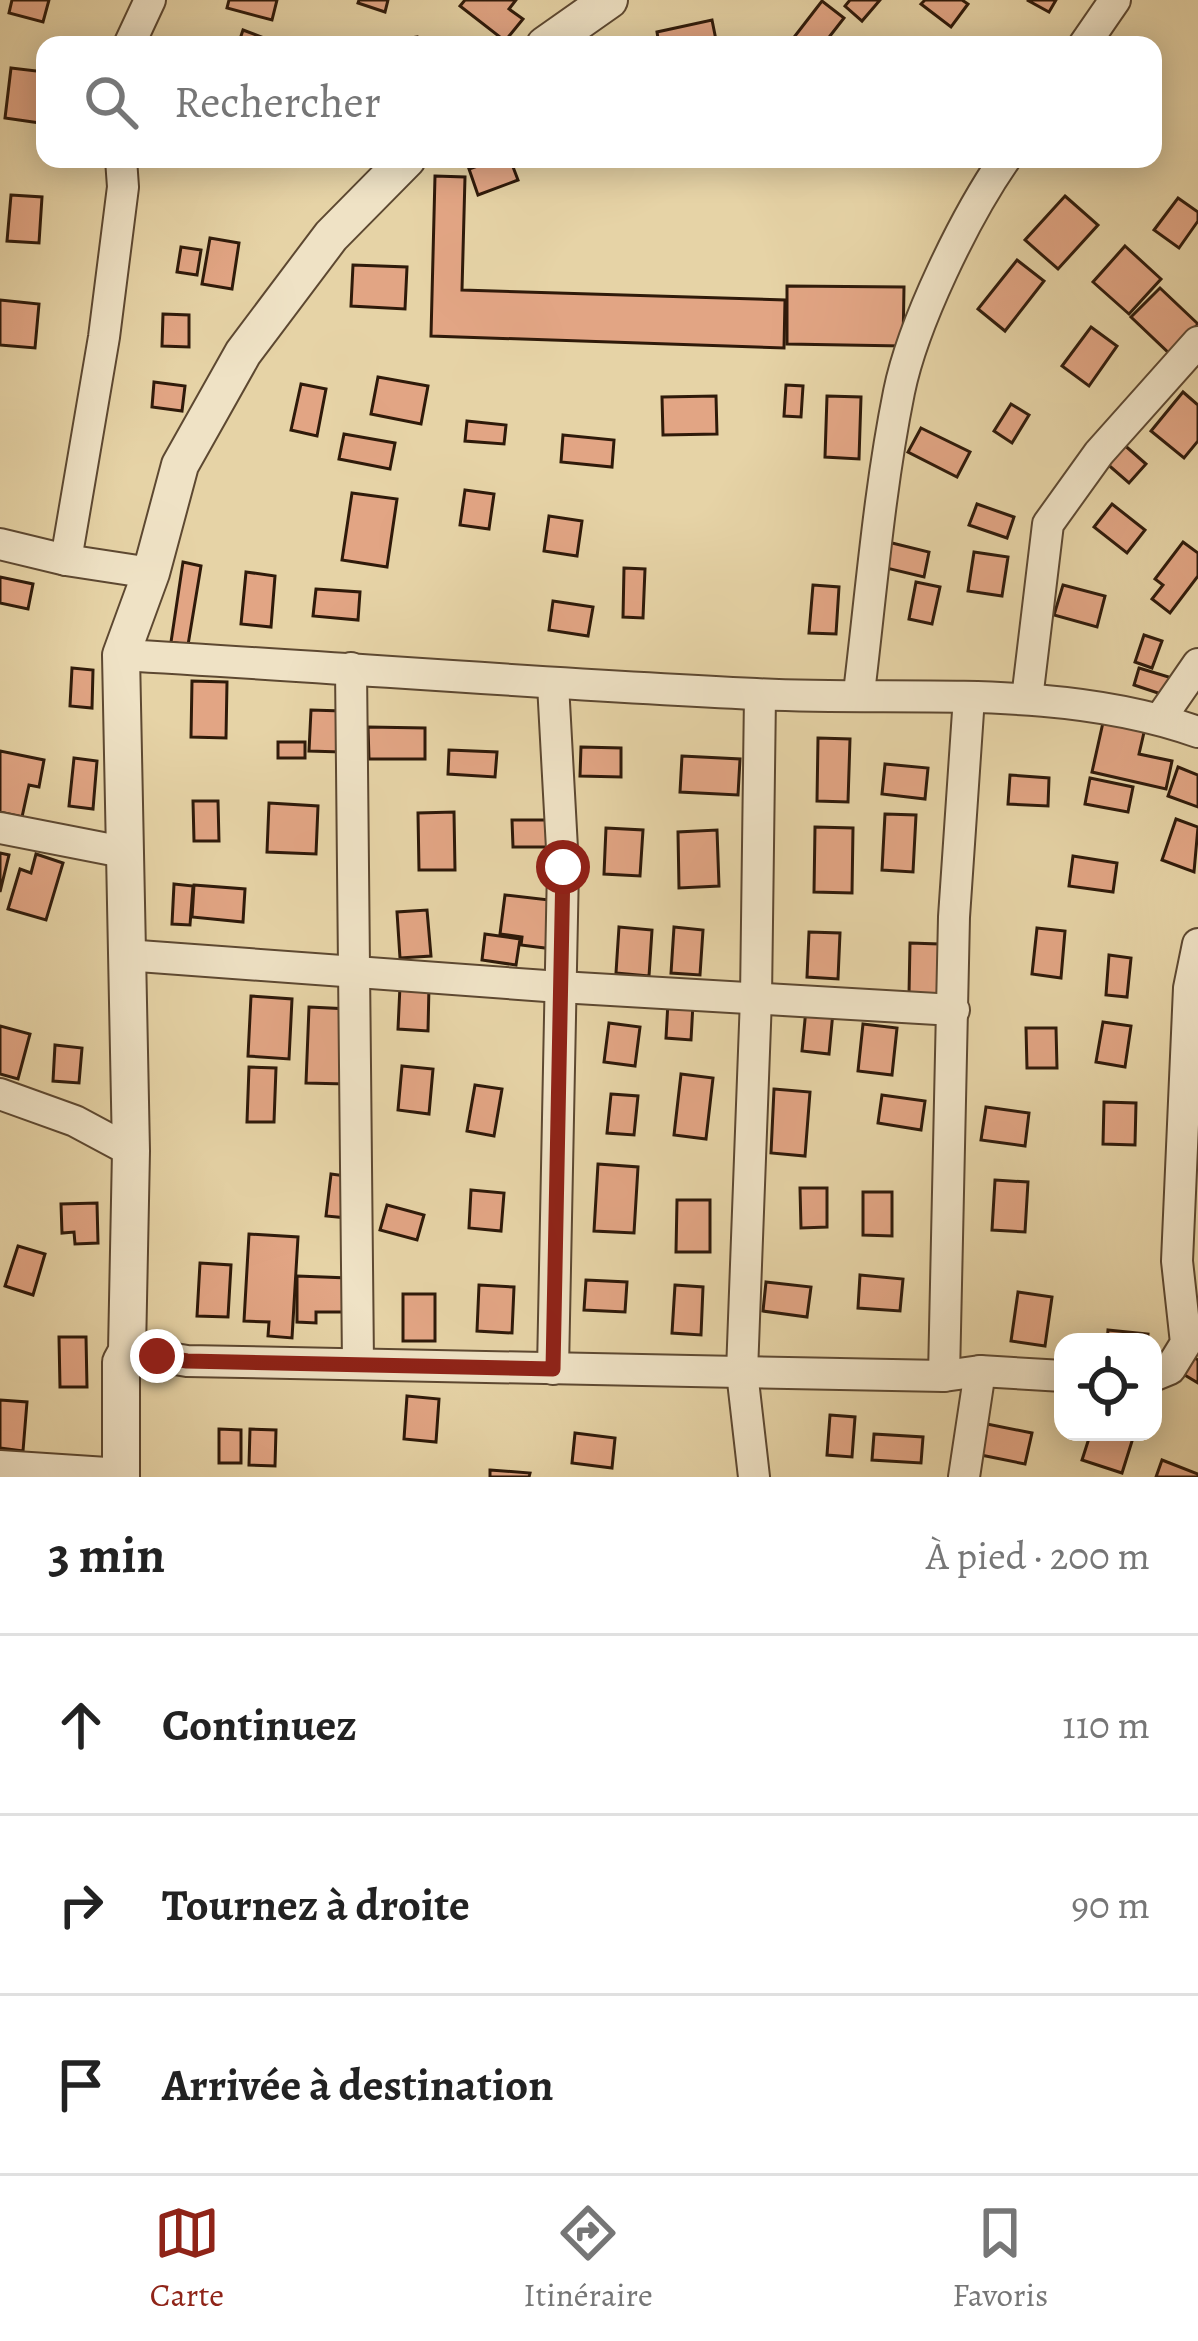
<!DOCTYPE html>
<html lang="fr">
<head>
<meta charset="utf-8">
<style>
  :root { --surface:#fff; --page:#f2f2f2; --text:#222; --muted:#767676; --line:#e0e0e0; --accent:#8f2418 }
  body { margin:0; font-family:Alegreya,serif; background:var(--page); color:var(--text) }
  .controls { position:absolute; right:36px; bottom:36px; display:grid; overflow:hidden; border-radius:24px; box-shadow:0 6px 30px #0003 }
  .controls button { width:108px; height:108px; display:grid; place-items:center; padding:0; border:0; border-bottom:3px solid var(--line); background:var(--surface); color:var(--text); font:60px sans-serif }
  .stop { position:absolute; width:36px; height:36px; margin:-27px; border:9px solid #8f2418; border-radius:50%; background:#fff }
  .stop.end { background:#8f2418; border-color:#fff; box-shadow:0 3px 12px #0008 }
  .list { margin:0; padding:0; list-style:none }
  h2 { display:flex; justify-content:space-between; align-items:center; height:156px; margin:0; padding:0 48px; font-size:51px }
  h2 small { font-size:39px; font-weight:400; color:var(--muted) }
  .list li { display:grid; grid-template-columns:78px 1fr auto; gap:36px; align-items:center; box-sizing:border-box; height:180px; padding:0 48px; border-top:3px solid var(--line) }
  .list b { display:block; font-size:45px; white-space:nowrap }
  .list em { font-size:39px; font-style:normal; color:var(--muted) }
  .icon { flex:none; width:66px; height:66px; fill:none; stroke:currentColor; stroke-width:2; stroke-linecap:round; stroke-linejoin:round }
  .map { position:relative; flex:none; width:1198px; height:1477px; overflow:hidden }
  .search { position:absolute; background:var(--surface); box-shadow:0 6px 30px #0003; left:36px; right:36px; top:36px; height:132px; display:flex; align-items:center; gap:30px; box-sizing:border-box; padding:0 42px; border-radius:24px; color:var(--muted); font-size:45px }
  .sheet { height:696px; background:var(--surface) }
  nav { display:flex; justify-content:space-around; align-items:center; box-sizing:border-box; height:168px; border-top:3px solid var(--line); background:var(--surface); font-size:33px; color:var(--muted) }
  nav a { display:grid; justify-items:center; gap:6px }
  nav .on { color:var(--accent) }
  .map>svg:first-child { display:block }
  .building { fill:#e2a584; stroke:#2f1a0a; stroke-width:3 }
  .lines { fill:none; stroke-linecap:round; stroke-linejoin:round }
  .minor-casing { stroke:#5d4831; stroke-width:34 }
  .tertiary-casing { stroke:#5d4831; stroke-width:40 }
  .minor { stroke:#efe2c5; stroke-width:30 }
  .tertiary { stroke:#efe2c5; stroke-width:36 }
  .route { stroke:#8f2418; stroke-width:15 }
</style>
</head>
<body>
<div class="map">
<svg width="1198" height="1477" viewBox="0 0 1198 1477">
  <rect width="100%" height="100%" fill="#e6d3a6"/>
  <filter id="stains"><feTurbulence type="fractalNoise" baseFrequency=".00167" numOctaves="4"/><feColorMatrix values="0 0 0 0 .2 0 0 0 0 .09 0 0 0 0 .02 0 0 0 .5 -.17"/></filter>
  <radialGradient id="worn" r=".72"><stop offset=".6" stop-color="#630" stop-opacity="0"/><stop offset="1" stop-color="#630" stop-opacity=".3"/></radialGradient>
  <!-- building -->
  <g class="building">
    <polygon points="12,0 49,0 43,22 9,13"/>
    <polygon points="229,0 277,0 272,20 227,8"/>
    <polygon points="359,0 388,0 385,12 358,3"/>
    <polygon points="465,0 516,0 509,9 523,19 505,41 460,6"/>
    <polygon points="850,0 880,0 862,21 845,6"/>
    <polygon points="925,0 962,0 968,4 951,27 921,4"/>
    <polygon points="1027,0 1056,0 1049,12"/>
    <polygon points="822,1 844,18 823,45 788,45"/>
    <polygon points="712,20 717,45 659,45 657,32"/>
    <polygon points="243,30 277,43 277,45 238,45"/>
    <polygon points="417,37 418,45 374,45 373,44"/>
    <polygon points="11,68 45,72 40,123 5,118"/>
    <polygon points="497,159 510,159 518,180 478,195 469,169"/>
    <polygon points="435,176 465,177 462,290 785,300 784,348 431,336"/>
    <polygon points="11,195 42,197 39,243 7,241"/>
    <polygon points="1065,196 1098,225 1058,269 1025,240"/>
    <polygon points="1178,198 1198,212 1198,221 1179,248 1154,230"/>
    <polygon points="210,238 239,243 232,289 202,284"/>
    <polygon points="1125,246 1161,279 1129,314 1093,282"/>
    <polygon points="181,247 201,250 197,275 177,272"/>
    <polygon points="1017,260 1044,281 1005,331 978,309"/>
    <polygon points="353,265 407,267 405,309 351,306"/>
    <polygon points="787,286 904,287 903,346 787,344"/>
    <polygon points="1160,288 1198,324 1171,355 1131,317"/>
    <polygon points="0,300 39,304 35,348 0,345"/>
    <polygon points="163,314 189,315 189,347 162,346"/>
    <polygon points="1091,327 1117,346 1089,386 1062,366"/>
    <polygon points="378,377 428,386 421,424 371,414"/>
    <polygon points="154,382 185,386 182,411 152,407"/>
    <polygon points="301,384 326,389 317,436 291,430"/>
    <polygon points="786,385 803,386 801,417 784,416"/>
    <polygon points="1183,392 1198,405 1198,441 1184,458 1151,431"/>
    <polygon points="716,396 717,434 663,435 662,397"/>
    <polygon points="827,396 861,397 859,459 825,457"/>
    <polygon points="1011,404 1029,415 1012,443 994,431"/>
    <polygon points="467,421 506,425 504,444 465,441"/>
    <polygon points="921,428 970,452 957,477 908,452"/>
    <polygon points="344,434 395,443 390,469 339,459"/>
    <polygon points="563,435 614,440 612,467 561,462"/>
    <polygon points="1122,443 1146,464 1129,483 1105,462"/>
    <polygon points="465,490 494,494 489,529 460,525"/>
    <polygon points="352,493 397,499 387,567 342,560"/>
    <polygon points="977,504 1014,517 1007,538 969,525"/>
    <polygon points="1112,504 1145,530 1127,553 1094,527"/>
    <polygon points="549,516 582,521 577,556 544,551"/>
    <polygon points="888,542 929,552 924,577 882,567"/>
    <polygon points="1183,542 1198,553 1198,576 1170,613 1152,599 1163,585 1155,579"/>
    <polygon points="974,552 1008,557 1002,596 968,591"/>
    <polygon points="183,562 201,566 188,645 171,642"/>
    <polygon points="624,568 645,569 643,618 623,617"/>
    <polygon points="246,572 275,576 271,627 241,624"/>
    <polygon points="0,577 33,584 28,609 0,603"/>
    <polygon points="916,582 940,587 932,624 909,619"/>
    <polygon points="813,585 839,587 836,634 809,633"/>
    <polygon points="1063,585 1105,596 1097,627 1054,615"/>
    <polygon points="316,589 360,592 358,620 313,616"/>
    <polygon points="553,601 593,607 588,636 549,630"/>
    <polygon points="1144,635 1162,641 1152,668 1135,662"/>
    <polygon points="72,668 93,670 92,708 70,706"/>
    <polygon points="1139,668 1172,678 1167,696 1134,685"/>
    <polygon points="192,681 227,682 226,738 191,737"/>
    <polygon points="311,710 342,711 341,752 309,751"/>
    <polygon points="1104,718 1145,728 1139,754 1172,761 1166,789 1092,772"/>
    <polygon points="368,727 425,728 425,759 369,759"/>
    <polygon points="818,738 850,739 848,802 817,801"/>
    <rect x="278" y="742" width="27" height="16"/>
    <polygon points="581,747 621,748 621,777 580,776"/>
    <polygon points="449,750 497,752 495,777 448,774"/>
    <polygon points="0,751 44,760 39,787 29,785 22,817 0,812"/>
    <polygon points="682,756 740,759 738,795 680,792"/>
    <polygon points="74,758 97,761 93,809 69,806"/>
    <polygon points="885,764 928,768 925,799 882,794"/>
    <polygon points="1178,767 1198,775 1198,807 1168,796"/>
    <polygon points="1010,775 1049,778 1048,806 1008,804"/>
    <polygon points="1090,778 1133,787 1128,812 1085,804"/>
    <polygon points="193,801 218,801 219,841 194,841"/>
    <polygon points="269,803 318,806 316,854 267,852"/>
    <polygon points="454,812 455,870 419,870 418,813"/>
    <polygon points="885,814 916,815 913,872 882,870"/>
    <polygon points="1176,819 1198,827 1194,872 1162,860"/>
    <polygon points="512,820 555,820 555,847 513,847"/>
    <polygon points="815,827 853,828 852,893 814,892"/>
    <polygon points="606,828 643,830 640,876 604,874"/>
    <polygon points="717,830 719,886 679,888 678,832"/>
    <polygon points="0,853 9,855 0,892"/>
    <polygon points="36,854 63,863 46,920 8,909 20,869 31,873"/>
    <polygon points="1073,856 1117,863 1113,892 1069,886"/>
    <polygon points="174,884 193,886 190,925 172,924"/>
    <polygon points="194,885 245,889 243,922 192,917"/>
    <polygon points="505,895 558,901 553,949 521,945 522,937 500,934"/>
    <polygon points="427,910 431,956 400,958 397,912"/>
    <polygon points="619,927 652,930 649,976 616,973"/>
    <polygon points="674,927 703,930 700,975 671,973"/>
    <polygon points="1037,928 1065,931 1061,978 1032,974"/>
    <polygon points="809,932 840,933 838,979 807,977"/>
    <polygon points="485,934 520,939 516,965 482,960"/>
    <polygon points="910,943 939,944 938,995 909,994"/>
    <polygon points="1109,955 1131,958 1127,997 1106,995"/>
    <polygon points="400,986 429,986 428,1031 398,1029"/>
    <polygon points="251,996 292,999 289,1059 248,1056"/>
    <polygon points="668,1002 693,1004 691,1040 666,1038"/>
    <polygon points="309,1007 349,1009 346,1084 306,1083"/>
    <polygon points="806,1009 833,1012 829,1054 802,1051"/>
    <polygon points="1103,1022 1131,1026 1125,1067 1096,1062"/>
    <polygon points="609,1023 640,1027 635,1066 604,1062"/>
    <polygon points="863,1024 897,1028 892,1075 858,1071"/>
    <polygon points="0,1026 30,1034 18,1079 0,1074"/>
    <polygon points="1026,1028 1056,1028 1057,1068 1027,1068"/>
    <polygon points="55,1045 82,1048 79,1083 53,1081"/>
    <polygon points="402,1066 433,1069 429,1114 398,1110"/>
    <polygon points="249,1067 276,1068 274,1122 247,1122"/>
    <polygon points="681,1074 713,1078 706,1139 674,1135"/>
    <polygon points="475,1085 502,1089 494,1136 467,1131"/>
    <polygon points="774,1089 810,1092 805,1156 771,1153"/>
    <polygon points="611,1094 638,1096 634,1135 607,1133"/>
    <polygon points="882,1095 925,1101 921,1130 878,1123"/>
    <polygon points="1104,1102 1136,1103 1135,1145 1103,1144"/>
    <polygon points="986,1107 1029,1113 1025,1146 981,1140"/>
    <polygon points="598,1164 638,1167 634,1233 594,1231"/>
    <polygon points="331,1174 353,1177 348,1218 326,1216"/>
    <polygon points="995,1180 1028,1182 1025,1232 992,1230"/>
    <polygon points="800,1188 827,1188 827,1227 801,1228"/>
    <polygon points="471,1190 504,1193 501,1231 469,1228"/>
    <polygon points="863,1192 892,1192 892,1236 863,1235"/>
    <polygon points="677,1200 710,1200 710,1252 676,1252"/>
    <polygon points="97,1203 98,1243 75,1244 74,1232 62,1233 61,1204"/>
    <polygon points="387,1205 424,1215 417,1240 380,1230"/>
    <polygon points="249,1234 298,1237 292,1338 268,1336 269,1322 244,1321"/>
    <polygon points="18,1246 45,1254 33,1295 5,1286"/>
    <polygon points="200,1263 231,1265 228,1317 197,1316"/>
    <polygon points="860,1275 903,1279 900,1311 858,1308"/>
    <polygon points="297,1276 348,1278 347,1312 316,1312 316,1323 297,1322"/>
    <polygon points="586,1280 627,1282 625,1312 584,1310"/>
    <polygon points="766,1282 811,1287 807,1317 763,1311"/>
    <polygon points="479,1285 514,1287 512,1333 477,1331"/>
    <polygon points="675,1285 703,1287 701,1335 672,1333"/>
    <polygon points="1018,1292 1052,1297 1045,1346 1011,1341"/>
    <rect x="403" y="1294" width="32" height="47"/>
    <polygon points="1108,1330 1148,1334 1147,1342 1107,1342"/>
    <polygon points="59,1337 86,1337 87,1387 60,1387"/>
    <polygon points="1188,1354 1198,1360 1198,1383 1178,1371"/>
    <polygon points="407,1396 439,1399 436,1442 404,1439"/>
    <polygon points="0,1400 27,1402 23,1451 0,1448"/>
    <polygon points="830,1415 855,1417 852,1457 827,1455"/>
    <polygon points="982,1423 1032,1433 1025,1464 976,1454"/>
    <polygon points="219,1429 241,1430 241,1463 219,1463"/>
    <polygon points="250,1429 276,1430 275,1466 249,1465"/>
    <polygon points="1091,1432 1116,1432 1133,1438 1122,1473 1082,1460"/>
    <polygon points="575,1433 615,1438 612,1468 572,1463"/>
    <polygon points="874,1434 923,1437 921,1463 872,1460"/>
    <polygon points="1162,1460 1198,1474 1198,1477 1156,1477"/>
    <polygon points="490,1470 530,1473 529,1477 490,1477"/>
  </g>
  <g class="lines">
    <defs>
      <g id="minor">
        <polyline points="129,45 150,0"/>
        <polyline points="1084,45 1115,0"/>
        <polyline points="0,544 66,560 151,573"/>
        <polyline points="66,560 104,337 123,187 121,159"/>
        <path d="M121,655C333,667 545,684 756,694C904,702 1056,682 1198,732"/>
        <polyline points="351,668 358,1364"/>
        <path d="M859,693C871,594 879,491 899,392C913,323 965,217 1005,159"/>
        <polyline points="1027,699 1048,524 1099,453 1198,342"/>
        <polyline points="1160,719 1198,664"/>
        <polyline points="0,828 123,852"/>
        <polyline points="125,955 560,987 954,1010"/>
        <polyline points="0,1094 75,1121 131,1151"/>
        <polyline points="127,1351 187,1361 944,1376 980,1371 1063,1376"/>
        <polyline points="553,1369 563,867 553,684"/>
        <polyline points="944,1376 954,917 969,697"/>
        <polyline points="1153,1376 1170,1369 1186,1343 1177,1261 1189,988 1198,944"/>
        <polyline points="0,1466 122,1474"/>
        <polyline points="754,1477 742,1372 756,998 760,695"/>
        <polyline points="964,1477 980,1371"/>
      </g>
      <g id="tertiary">
        <polyline points="545,45 609,0"/>
        <polyline points="121,1477 121,1362 127,1351 131,1151 121,655 151,573 180,465 243,353 331,236 407,159"/>
      </g>
    </defs>
    <!-- minor casing -->
    <use href="#minor" class="minor-casing"/>
    <!-- tertiary casing -->
    <use href="#tertiary" class="tertiary-casing"/>
    <!-- minor -->
    <use href="#minor" class="minor"/>
    <!-- tertiary -->
    <use href="#tertiary" class="tertiary"/>
  </g>
  <g class="lines">
    <!-- route -->
    <polyline class="route" points="157,1356 187,1361 553,1369 563,867"/>
  </g>
  <rect width="100%" height="100%" filter="url(#stains)"/>
  <rect width="100%" height="100%" fill="url(#worn)"/>
</svg>
<div class="controls">
<button><svg class="icon" aria-label="locate" viewBox="0 0 24 24"><circle cx="12" cy="12" r="6"/><path d="M12 2v4M12 18v4M2 12h4M18 12h4"/></svg></button>
</div>
<div class="stop" style="left:563px;top:867px"></div>
<div class="stop end" style="left:157px;top:1356px"></div>
<div class="search"><svg class="icon" aria-label="search" viewBox="0 0 24 24"><circle cx="10" cy="10" r="6"/><path d="M15 15l6 6"/></svg>Rechercher</div>
</div>
<section class="sheet">
<h2>3 min<small>À pied · 200 m</small></h2>
<ul class="list">
<li><svg class="icon" aria-label="ahead" viewBox="0 0 24 24"><path d="M12 20V5M6 11l6-6 6 6"/></svg><div><b>Continuez</b></div><em>110 m</em></li>
<li><svg class="icon" aria-label="right" viewBox="0 0 24 24"><path d="M7 20v-9h11M14 6l5 5-5 5"/></svg><div><b>Tournez à droite</b></div><em>90 m</em></li>
<li><svg class="icon" aria-label="arrive" viewBox="0 0 24 24"><path d="M6 21V4h12l-3 4 3 4H6"/></svg><div><b>Arrivée à destination</b></div></li>
</ul>
</section>
<nav>
<a class="on"><svg class="icon" aria-label="map" viewBox="0 0 24 24"><path d="M3 6l6-2 6 2 6-2v14l-6 2-6-2-6 2zM9 4v14M15 6v14"/></svg>Carte</a>
<a><svg class="icon" aria-label="directions" viewBox="0 0 24 24"><path d="M12 3l9 9-9 9-9-9zM9 14v-3h6M13 9l2 2-2 2"/></svg>Itinéraire</a>
<a><svg class="icon" aria-label="saved" viewBox="0 0 24 24"><path d="M7 4h10v16l-5-4-5 4z"/></svg>Favoris</a>
</nav>
</body>
</html>
